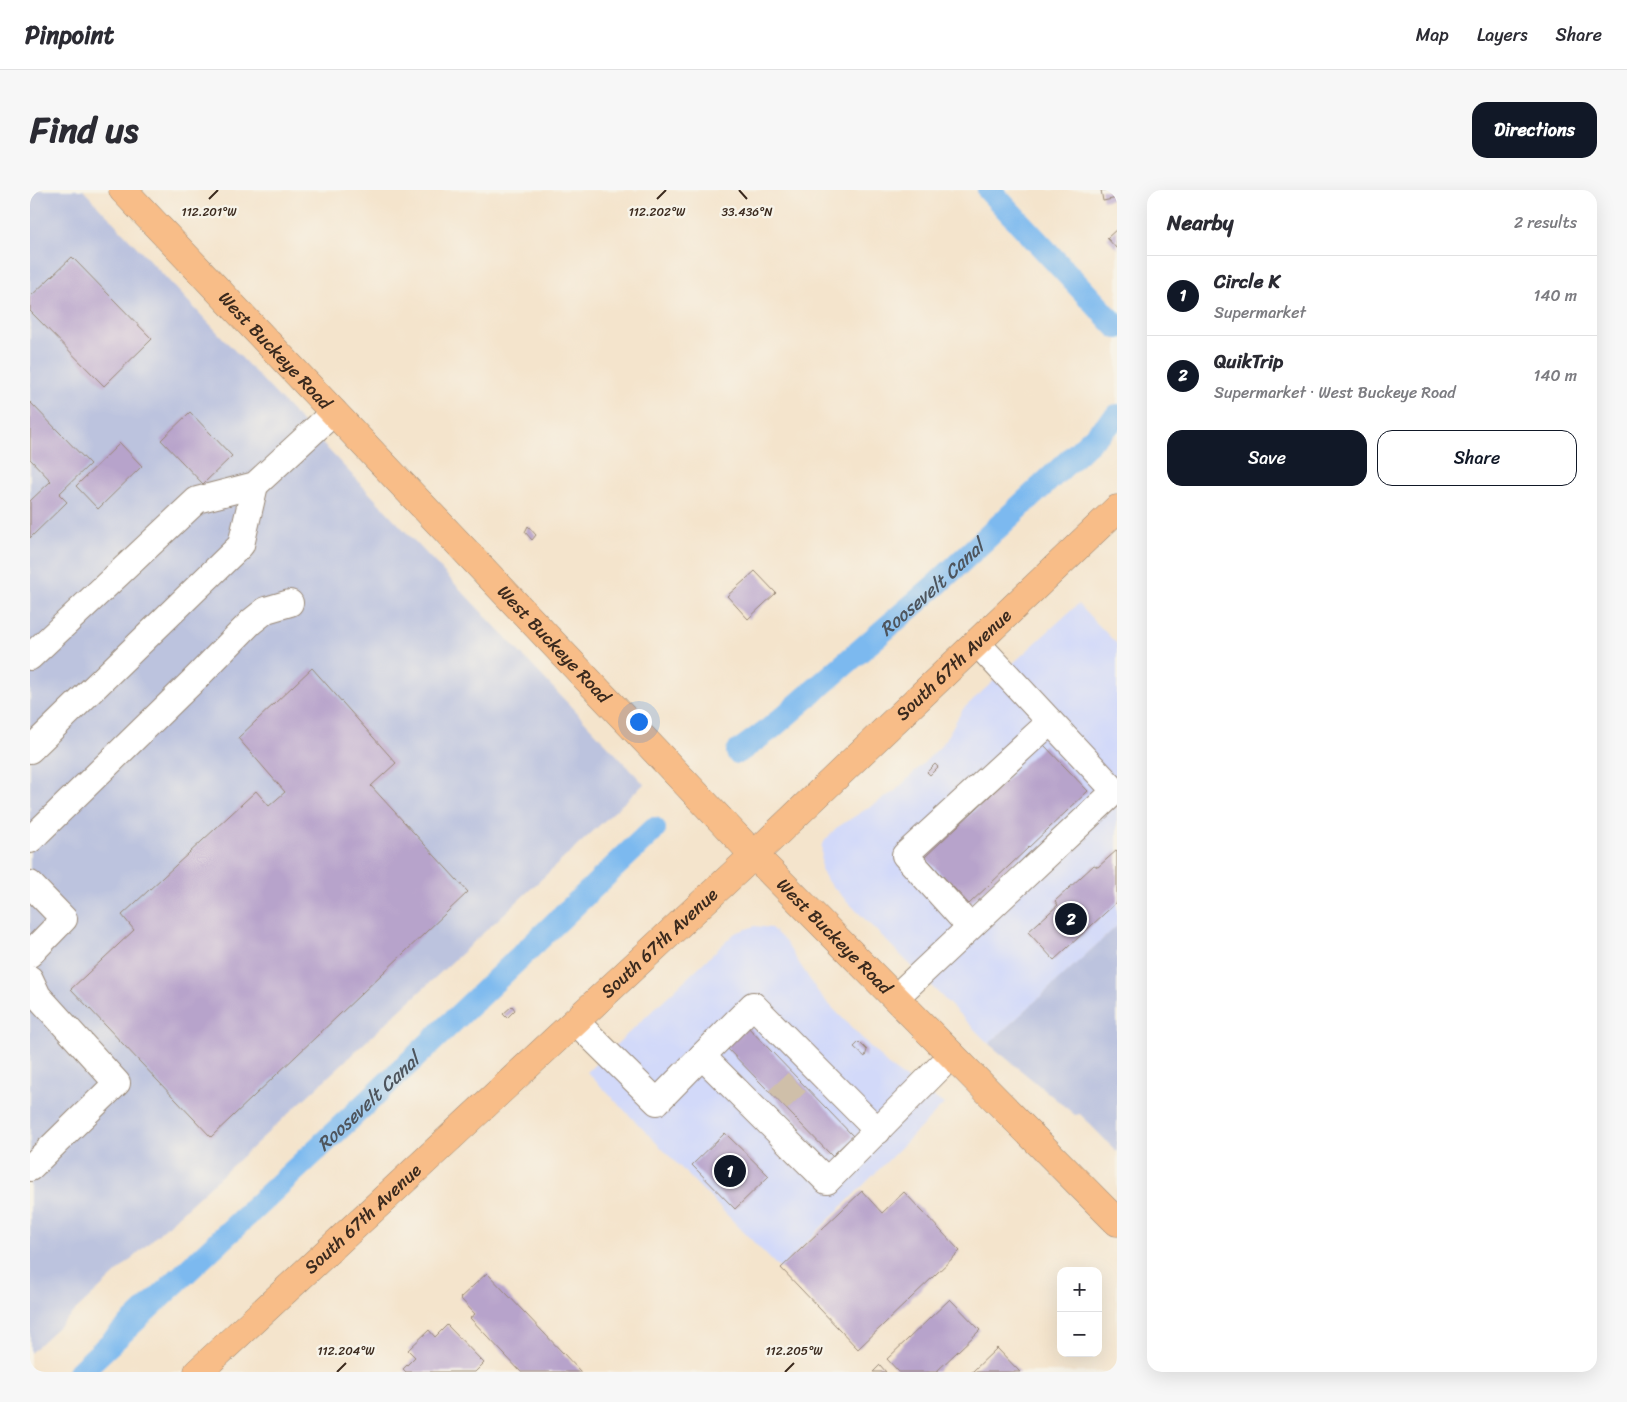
<!DOCTYPE html>
<html lang="en">
<head>
<meta charset="utf-8">
<style>
  :root { --surface:#fff; --page:#f7f7f7; --text:#2b2b33; --muted:#7c7c81; --line:#e1e1e2; --accent:#111827 }
  body { margin:0; font-family:Sriracha,sans-serif; background:var(--page); color:var(--text) }
  .controls { position:absolute; right:15px; bottom:15px; display:grid; overflow:hidden; border-radius:10px; box-shadow:0 5px 20px #0002 }
  .controls button { width:45px; height:45px; display:grid; place-items:center; padding:0; border:0; border-bottom:1px solid var(--line); background:var(--surface); color:var(--text); font:25px sans-serif }
  .you { position:absolute; left:608px; top:531px; width:18px; height:18px; margin:-12px; border:4px solid #fff; border-radius:50%; background:#1a73e8; box-shadow:0 0 0 8px #1a73e833 }
  .badge { display:grid; place-items:center; width:32px; height:32px; border-radius:50%; background:var(--accent); color:#fff; font-size:16px; font-weight:700 }
  .pin { position:absolute; translate:-50% -50%; border:2px solid #fff; box-shadow:0 1px 5px #0006 }
  .list { margin:0; padding:0; list-style:none }
  h2 { display:flex; justify-content:space-between; align-items:center; height:65px; margin:0; padding:0 20px; font-size:21px }
  h2 small { font-size:16px; font-weight:400; color:var(--muted) }
  .list li { display:grid; grid-template-columns:32px 1fr auto; gap:15px; align-items:center; box-sizing:border-box; height:80px; padding:0 20px; border-top:1px solid var(--line) }
  .list b { display:block; font-size:19px; white-space:nowrap }
  .list p { margin:0; font-size:16px; white-space:nowrap; color:var(--muted) }
  .list em { font-size:16px; font-style:normal; color:var(--muted) }
  .actions { display:flex; gap:10px; padding:15px 20px }
  .actions a { flex:1; padding:11px 0; border:1px solid var(--accent); border-radius:15px; text-align:center; font-size:18px; color:var(--accent) }
  .actions .main { background:var(--accent); color:#fff }
  .map { position:relative; flex:none; width:1087px; height:1182px; overflow:hidden; border-radius:15px }
  header { display:flex; align-items:center; gap:30px; box-sizing:border-box; height:70px; padding:0 25px; background:var(--surface); border-bottom:1px solid var(--line) }
  header strong { font-size:24px }
  nav { display:flex; gap:28px; margin-inline-start:auto; font-size:18px }
  .intro { display:flex; align-items:center; justify-content:space-between; box-sizing:border-box; height:120px; padding:0 30px }
  h1 { margin:0; font-size:35px }
  .button { padding:12px 22px; border-radius:15px; background:var(--accent); color:#fff; font-size:18px; font-weight:700 }
  main { display:flex; gap:30px; padding:0 30px }
  aside { flex:1; background:var(--surface); border-radius:15px; box-shadow:0 5px 20px #0002 }
  .map>svg:first-child { display:block }
  .built { fill:#d2d9f9 }
  .industrial { fill:#bcc3de }
  .lines { fill:none; stroke-linecap:round; stroke-linejoin:round }
  .canal { stroke:#7cb9ef; stroke-width:24 }
  .building { fill:#b7a3cb }
  .minor-tunnel { stroke:#cfbfa9; stroke-width:26; stroke-dasharray:26 13; stroke-linecap:butt }
  .minor-casing { stroke:#988775; stroke-width:28 }
  .major-casing { stroke:#988775; stroke-width:29 }
  .minor { stroke:#fff; stroke-width:26 }
  .major { stroke:#f8bd88; stroke-width:28 }
  .ticks { fill:none; stroke:#3b2a1e; stroke-width:2 }
  .labels { text-anchor:middle; dominant-baseline:central; stroke-width:5; stroke-linejoin:round; paint-order:stroke }
  .street-label { font-size:18px; fill:#3b2a1e; stroke:#f7f3e8 }
  .water-label { font-size:19px; font-style:italic; fill:#4e555d; stroke:#f7f3e8 }
  .ticks-label { font-size:12px; text-anchor:middle; fill:#3b2a1e; stroke:#f7f3e8; stroke-width:5; stroke-linejoin:round; paint-order:stroke }
</style>
</head>
<body>
<header>
<strong>Pinpoint</strong>
<nav><a>Map</a><a>Layers</a><a>Share</a></nav>
</header>
<div class="intro"><h1>Find us</h1><a class="button">Directions</a></div>
<main>
<div class="map">
<svg width="1087" height="1182" viewBox="0 0 1087 1182">
  <rect width="100%" height="100%" fill="#f7f3e8"/>
  <filter id="ink" filterUnits="userSpaceOnUse"><feTurbulence type="fractalNoise" baseFrequency=".02" numOctaves="2"/><feDisplacementMap in="SourceGraphic" scale="10" xChannelSelector="R" yChannelSelector="G"/><feConvolveMatrix kernelMatrix="1 2 1 2 8 2 1 2 1" color-interpolation-filters="sRGB"/></filter>
  <filter id="wash" filterUnits="userSpaceOnUse"><feTurbulence type="fractalNoise" baseFrequency=".0096" numOctaves="4" result="noise"/><feDisplacementMap in="SourceGraphic" scale="20" xChannelSelector="R" yChannelSelector="G"/><feGaussianBlur stdDeviation="1.12" result="paint"/><feColorMatrix in="noise" values="0 0 0 0 0 0 0 0 0 0 0 0 0 0 0 0 0 1.4 0 .05"/><feComposite in="paint" operator="in"/></filter>
  <g filter="url(#wash)">
    <rect width="100%" height="100%" fill="#f4e4cc"/>
    <!-- built -->
    <g class="built">
      <polygon points="1048,414 1087,454 1087,736 959,854 798,692 791,679 792,654 806,638 865,601 912,555 933,519"/>
      <polygon points="725,736 741,738 754,750 790,805 861,878 914,914 750,1079 557,882 705,743"/>
    </g>
    <!-- industrial -->
    <g class="industrial">
      <polygon points="0,0 53,0 614,594 0,1163"/>
      <polygon points="1087,736 1087,962 1050,924 1045,925 959,854"/>
    </g>
    <g class="lines">
      <!-- canal -->
      <g class="canal">
        <polyline points="959,0 1087,137"/>
        <path id="s1" d="M708,562L740,539L907,394L1087,226"/>
        <path id="s2" d="M50,1182L398,855L624,639"/>
      </g>
    </g>
    <g id="blocks">
      <!-- building -->
      <g class="building">
        <polygon points="1071,0 1087,0 1087,8 1073,11"/>
        <polygon points="1087,39 1087,59 1077,48"/>
        <polygon points="42,67 122,149 74,196 0,121 0,107"/>
        <polygon points="0,212 60,274 29,304 37,312 0,348 0,311 21,291 0,269"/>
        <polygon points="160,222 202,266 173,294 131,250"/>
        <polygon points="90,253 112,276 68,319 46,296"/>
        <polygon points="498,336 506,345 502,350 495,342"/>
        <polygon points="725,381 746,403 718,429 697,406"/>
        <polygon points="282,478 366,573 341,596 438,702 181,947 41,799 104,740 92,725 226,601 239,616 255,602 208,548"/>
        <polygon points="1014,555 1058,601 939,714 895,667"/>
        <polygon points="905,574 908,577 900,585 897,582"/>
        <polygon points="1087,660 1087,712 1024,770 998,742 1028,715 1025,711 1064,675 1068,677"/>
        <polygon points="482,816 485,820 477,828 473,824"/>
        <polygon points="715,834 823,946 802,966 694,855"/>
        <polygon points="829,852 837,860 835,867 824,857"/>
        <polygon points="695,943 739,986 705,1019 662,975"/>
        <polygon points="832,1001 852,1023 874,1002 930,1061 828,1159 751,1078"/>
        <polygon points="457,1083 551,1182 491,1182 440,1128 445,1124 430,1108"/>
        <polygon points="920,1109 950,1140 906,1182 869,1182 857,1169"/>
        <polygon points="417,1135 454,1173 445,1182 376,1182 373,1179 385,1167 378,1160 399,1140 405,1147"/>
        <polygon points="967,1158 990,1182 942,1182"/>
        <polygon points="850,1175 856,1182 843,1182"/>
      </g>
    </g>
  </g>
  <g filter="url(#ink)">
    <use href="#blocks" fill-opacity="0" stroke="#988775" stroke-width="1"/>
    <g class="lines">
      <!-- minor-tunnel -->
      <polyline class="minor-tunnel" points="748,910 769,890"/>
      <defs>
        <g id="minor">
          <polyline points="0,467 167,310 225,295 304,222"/>
          <polyline points="0,560 211,355 225,295"/>
          <polyline points="0,650 163,491 221,432 236,420 260,413"/>
          <polyline points="0,694 34,729 0,764"/>
          <polyline points="940,737 875,665 1020,532"/>
          <polyline points="0,789 8,806 87,893 0,978"/>
          <polyline points="865,808 1085,601 947,453"/>
          <polyline points="546,832 627,912 672,866 797,991 922,865"/>
          <polyline points="672,866 723,815 848,941"/>
        </g>
        <g id="major">
          <path id="s3" d="M93,0L724,665L1087,1032"/>
          <path id="s4" d="M168,1182L724,665L1087,319"/>
        </g>
      </defs>
      <!-- minor casing -->
      <use href="#minor" class="minor-casing"/>
      <!-- major casing -->
      <use href="#major" class="major-casing"/>
      <!-- minor -->
      <use href="#minor" class="minor"/>
      <!-- major -->
      <use href="#major" class="major"/>
    </g>
  </g>
  <!-- ticks -->
  <path class="ticks" d="M709,0L717,9M179,9L188,0M627,9L636,0M307,1182L316,1173M755,1182L764,1173"/>
  <g class="labels">
    <!-- street labels -->
    <g class="street-label">
      <text stroke="none"><textPath href="#s3" startOffset="221">West Buckeye Road</textPath></text>
      <text stroke="none"><textPath href="#s3" startOffset="626">West Buckeye Road</textPath></text>
      <text stroke="none"><textPath href="#s4" startOffset="1035">South 67th Avenue</textPath></text>
      <text stroke="none"><textPath href="#s3" startOffset="1031">West Buckeye Road</textPath></text>
      <text stroke="none"><textPath href="#s4" startOffset="630">South 67th Avenue</textPath></text>
      <text stroke="none"><textPath href="#s4" startOffset="225">South 67th Avenue</textPath></text>
    </g>
    <!-- water labels -->
    <g class="water-label">
      <text stroke="none"><textPath href="#s1" startOffset="254">Roosevelt Canal</textPath></text>
      <text stroke="none"><textPath href="#s2" startOffset="395">Roosevelt Canal</textPath></text>
    </g>
  </g>
  <g class="ticks-label">
    <text x="179" y="26">112.201°W</text>
    <text x="627" y="26">112.202°W</text>
    <text x="717" y="26">33.436°N</text>
    <text x="316" y="1165">112.204°W</text>
    <text x="764" y="1165">112.205°W</text>
  </g>
</svg>
<div class="controls">
<button>+</button>
<button>−</button>
</div>
<div class="you"></div>
<div class="pin badge" style="left:700px;top:981px">1</div>
<div class="pin badge" style="left:1041px;top:729px">2</div>
</div>
<aside>
<h2>Nearby<small>2 results</small></h2>
<ul class="list">
<li><span class="badge">1</span><div><b>Circle K</b><p>Supermarket</p></div><em>140 m</em></li>
<li><span class="badge">2</span><div><b>QuikTrip</b><p>Supermarket · West Buckeye Road</p></div><em>140 m</em></li>
</ul>
<div class="actions"><a class="main">Save</a><a>Share</a></div>
</aside>
</main>
</body>
</html>
